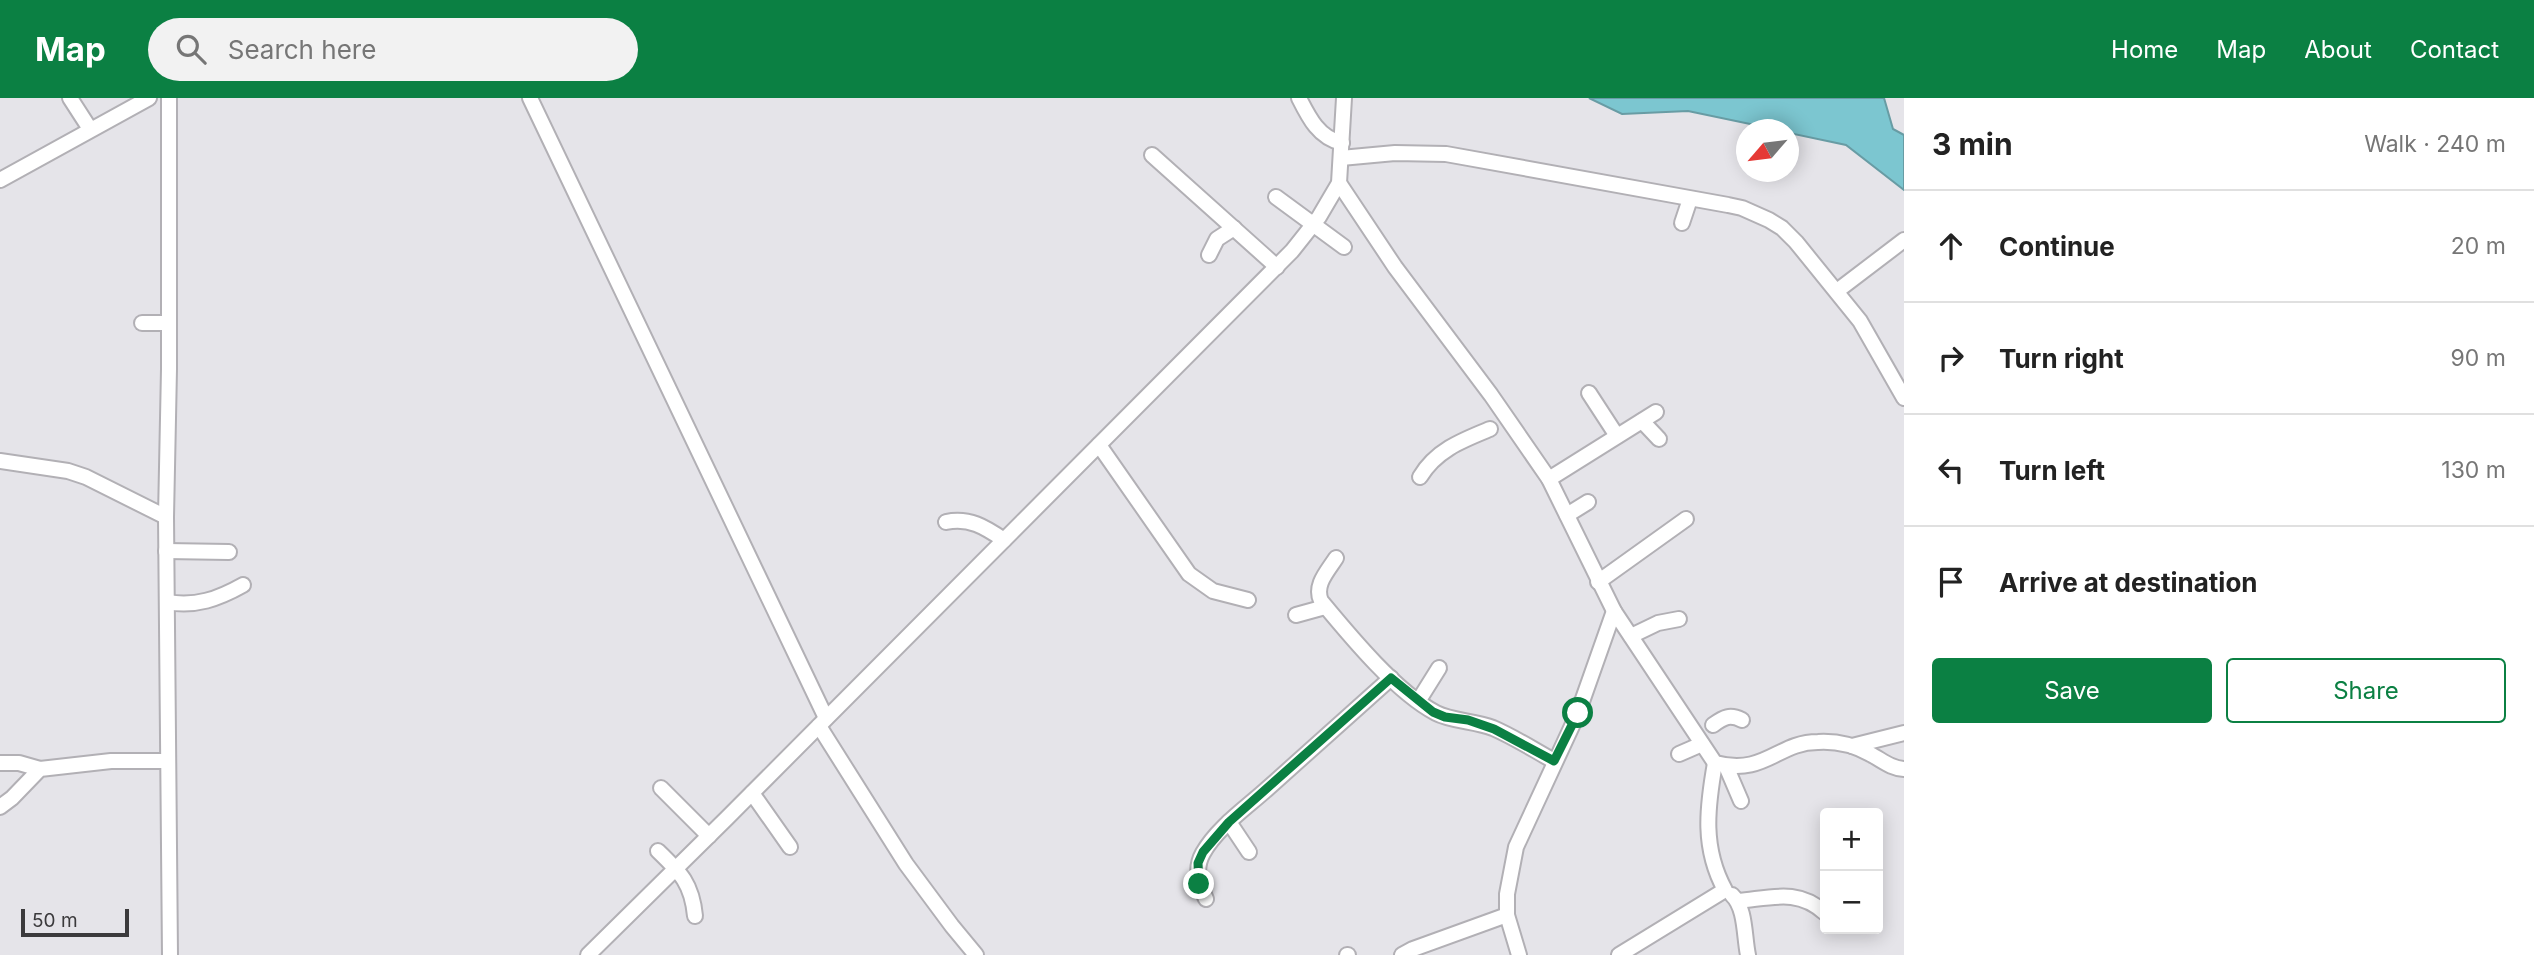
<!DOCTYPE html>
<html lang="en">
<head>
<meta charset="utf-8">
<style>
  :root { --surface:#fff; --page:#f2f2f2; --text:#222; --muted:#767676; --line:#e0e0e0; --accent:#0b8043 }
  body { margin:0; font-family:Inter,sans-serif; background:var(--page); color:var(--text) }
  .controls { position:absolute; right:21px; bottom:21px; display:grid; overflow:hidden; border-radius:7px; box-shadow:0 4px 18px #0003 }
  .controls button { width:63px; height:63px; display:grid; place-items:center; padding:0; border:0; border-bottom:2px solid var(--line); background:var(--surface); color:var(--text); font:35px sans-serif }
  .compass { position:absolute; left:1736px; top:21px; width:63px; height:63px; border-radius:50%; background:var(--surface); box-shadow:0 4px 18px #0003; rotate:242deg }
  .scale { position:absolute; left:21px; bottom:18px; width:108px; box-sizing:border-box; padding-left:7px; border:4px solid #3b3a3c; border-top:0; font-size:19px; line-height:24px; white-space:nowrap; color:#3b3a3c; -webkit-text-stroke:5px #e5e4e9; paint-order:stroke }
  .stop { position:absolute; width:21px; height:21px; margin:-16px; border:5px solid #0b8043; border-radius:50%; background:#fff }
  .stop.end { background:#0b8043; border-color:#fff; box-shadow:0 2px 7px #0008 }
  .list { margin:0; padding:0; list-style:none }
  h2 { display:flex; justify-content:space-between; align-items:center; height:91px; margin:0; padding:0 28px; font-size:30px }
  h2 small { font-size:23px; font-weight:400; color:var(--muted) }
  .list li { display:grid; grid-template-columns:46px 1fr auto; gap:21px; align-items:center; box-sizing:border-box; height:112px; padding:0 28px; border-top:2px solid var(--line) }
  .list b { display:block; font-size:26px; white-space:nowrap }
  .list em { font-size:23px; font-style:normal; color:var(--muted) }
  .actions { display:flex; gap:14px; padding:21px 28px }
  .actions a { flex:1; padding:16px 0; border:2px solid var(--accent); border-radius:7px; text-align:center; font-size:24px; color:var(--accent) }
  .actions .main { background:var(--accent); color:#fff }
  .icon { flex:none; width:38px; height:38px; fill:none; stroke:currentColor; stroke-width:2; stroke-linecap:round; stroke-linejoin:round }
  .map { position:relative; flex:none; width:1904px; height:857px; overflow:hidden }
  header { display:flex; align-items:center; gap:42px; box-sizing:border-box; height:98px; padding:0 35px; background:var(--accent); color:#fff }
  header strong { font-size:33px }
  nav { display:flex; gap:38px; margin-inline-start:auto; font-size:24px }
  .search { width:490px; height:63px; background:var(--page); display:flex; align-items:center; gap:18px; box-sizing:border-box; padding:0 24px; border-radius:38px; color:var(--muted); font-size:26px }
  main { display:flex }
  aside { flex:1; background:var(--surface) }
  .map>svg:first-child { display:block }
  .water { fill:#7cc6d0; stroke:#689ca4; stroke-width:2 }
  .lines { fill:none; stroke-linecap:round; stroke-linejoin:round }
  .minor-casing { stroke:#b2b0b5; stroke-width:18 }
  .minor { stroke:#fff; stroke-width:14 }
  .route { stroke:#0b8043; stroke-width:9 }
</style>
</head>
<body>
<header>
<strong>Map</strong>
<div class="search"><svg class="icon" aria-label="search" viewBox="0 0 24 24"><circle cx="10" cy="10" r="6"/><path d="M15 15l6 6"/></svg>Search here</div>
<nav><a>Home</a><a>Map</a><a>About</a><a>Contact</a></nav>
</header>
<main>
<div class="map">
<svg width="1904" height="857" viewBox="0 0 1904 857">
  <rect width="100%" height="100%" fill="#e5e4e9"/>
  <!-- water -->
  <polygon class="water" points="1589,0 1884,0 1893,31 1904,37 1904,92 1846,47 1789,35 1788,32 1774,31 1688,13 1622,16"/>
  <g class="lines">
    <defs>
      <g id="minor">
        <polyline points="70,0 90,31"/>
        <polyline points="169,0 169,271 166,419 170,857"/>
        <polyline points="530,0 826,620"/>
        <path d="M1299,0C1309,20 1319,40 1342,45"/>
        <polyline points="1152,57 1277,169"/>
        <polyline points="1341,60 1395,55 1446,56 1728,107 1742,110 1769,122 1782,130 1796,144 1860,223 1904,300"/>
        <polyline points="0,82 149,0"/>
        <path d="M1339,85L1395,169L1491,297L1549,381L1614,513L1715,665C1766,678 1777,644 1818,644C1836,643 1854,647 1870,656C1882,662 1890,670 1904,671"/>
        <polyline points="1276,99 1344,149"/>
        <polyline points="1682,125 1690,101"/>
        <polyline points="1209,157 1217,141 1234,130"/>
        <polyline points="1837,193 1904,142"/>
        <polyline points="142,225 169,225"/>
        <polyline points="1589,295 1617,338"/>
        <polyline points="1642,323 1659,341"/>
        <polyline points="1099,347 1189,476 1213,493 1248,502"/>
        <polyline points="0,363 68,373 86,379 166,419"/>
        <path d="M1420,379C1436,352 1463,342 1490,331"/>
        <polyline points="1549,381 1656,314"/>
        <polyline points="1567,417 1588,404"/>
        <path d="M946,424C969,419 985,429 1004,442"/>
        <polyline points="166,453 229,454"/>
        <path d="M1336,460C1327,474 1314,487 1321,503C1350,538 1396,594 1436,615C1451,623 1475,623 1493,630C1514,639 1534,652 1554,663"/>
        <polyline points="1598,484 1686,421"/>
        <path d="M167,504C196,509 218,501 243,487"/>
        <polyline points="1296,517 1325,509"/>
        <polyline points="1631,538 1658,525 1679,521"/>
        <polyline points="1419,602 1439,570"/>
        <path d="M1713,627C1724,619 1730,616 1742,622"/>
        <polyline points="819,628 906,766 952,828 976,857"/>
        <polyline points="1852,648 1904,635"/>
        <polyline points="1679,656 1702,646"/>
        <polyline points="0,665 19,665 40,671"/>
        <polyline points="1726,668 1741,703"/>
        <polyline points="661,690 709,738"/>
        <polyline points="752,695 790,749"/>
        <polyline points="0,709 12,700 40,671 111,663 168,663"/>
        <polyline points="1229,724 1249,754"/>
        <path d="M658,753C681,775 692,786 695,818"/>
        <path d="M1732,797C1746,810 1744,839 1748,857"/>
        <path d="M1206,801C1199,786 1194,771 1203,755C1217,730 1246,710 1267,691C1308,654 1350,617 1391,580"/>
        <path d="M1738,803C1771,800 1798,790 1825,815"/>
        <polyline points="588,857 727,720 1292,153 1319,119 1339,85 1344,0"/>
        <polyline points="1347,857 1348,857"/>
        <polyline points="1402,857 1413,851 1507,817"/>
        <polyline points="1519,857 1507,817 1507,796 1516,749 1578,615 1614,513"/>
        <path d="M1619,857L1725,792C1702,750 1707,710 1715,665"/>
      </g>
    </defs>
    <!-- minor casing -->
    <use href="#minor" class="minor-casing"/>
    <!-- minor -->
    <use href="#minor" class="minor"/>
  </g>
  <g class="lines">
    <!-- route -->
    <polyline class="route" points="1199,786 1198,765 1203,754 1229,724 1391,580 1433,614 1445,619 1468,622 1494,631 1554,663 1578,615"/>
  </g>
</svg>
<div class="controls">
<button>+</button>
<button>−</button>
</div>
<svg class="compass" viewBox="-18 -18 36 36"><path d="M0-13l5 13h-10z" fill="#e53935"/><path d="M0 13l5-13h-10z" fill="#767676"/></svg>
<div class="scale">50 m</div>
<div class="stop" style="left:1578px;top:615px"></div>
<div class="stop end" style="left:1199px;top:786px"></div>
</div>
<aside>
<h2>3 min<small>Walk · 240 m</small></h2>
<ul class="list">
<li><svg class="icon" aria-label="ahead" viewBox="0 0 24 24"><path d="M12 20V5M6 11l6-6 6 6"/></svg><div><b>Continue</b></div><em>20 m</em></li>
<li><svg class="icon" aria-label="right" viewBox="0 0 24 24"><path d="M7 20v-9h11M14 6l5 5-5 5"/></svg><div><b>Turn right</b></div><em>90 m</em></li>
<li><svg class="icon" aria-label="left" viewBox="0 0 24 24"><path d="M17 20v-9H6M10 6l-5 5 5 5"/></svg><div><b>Turn left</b></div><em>130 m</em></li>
<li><svg class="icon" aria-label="arrive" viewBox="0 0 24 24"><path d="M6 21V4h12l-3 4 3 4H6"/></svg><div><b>Arrive at destination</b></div></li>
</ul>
<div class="actions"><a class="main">Save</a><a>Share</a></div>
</aside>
</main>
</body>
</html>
